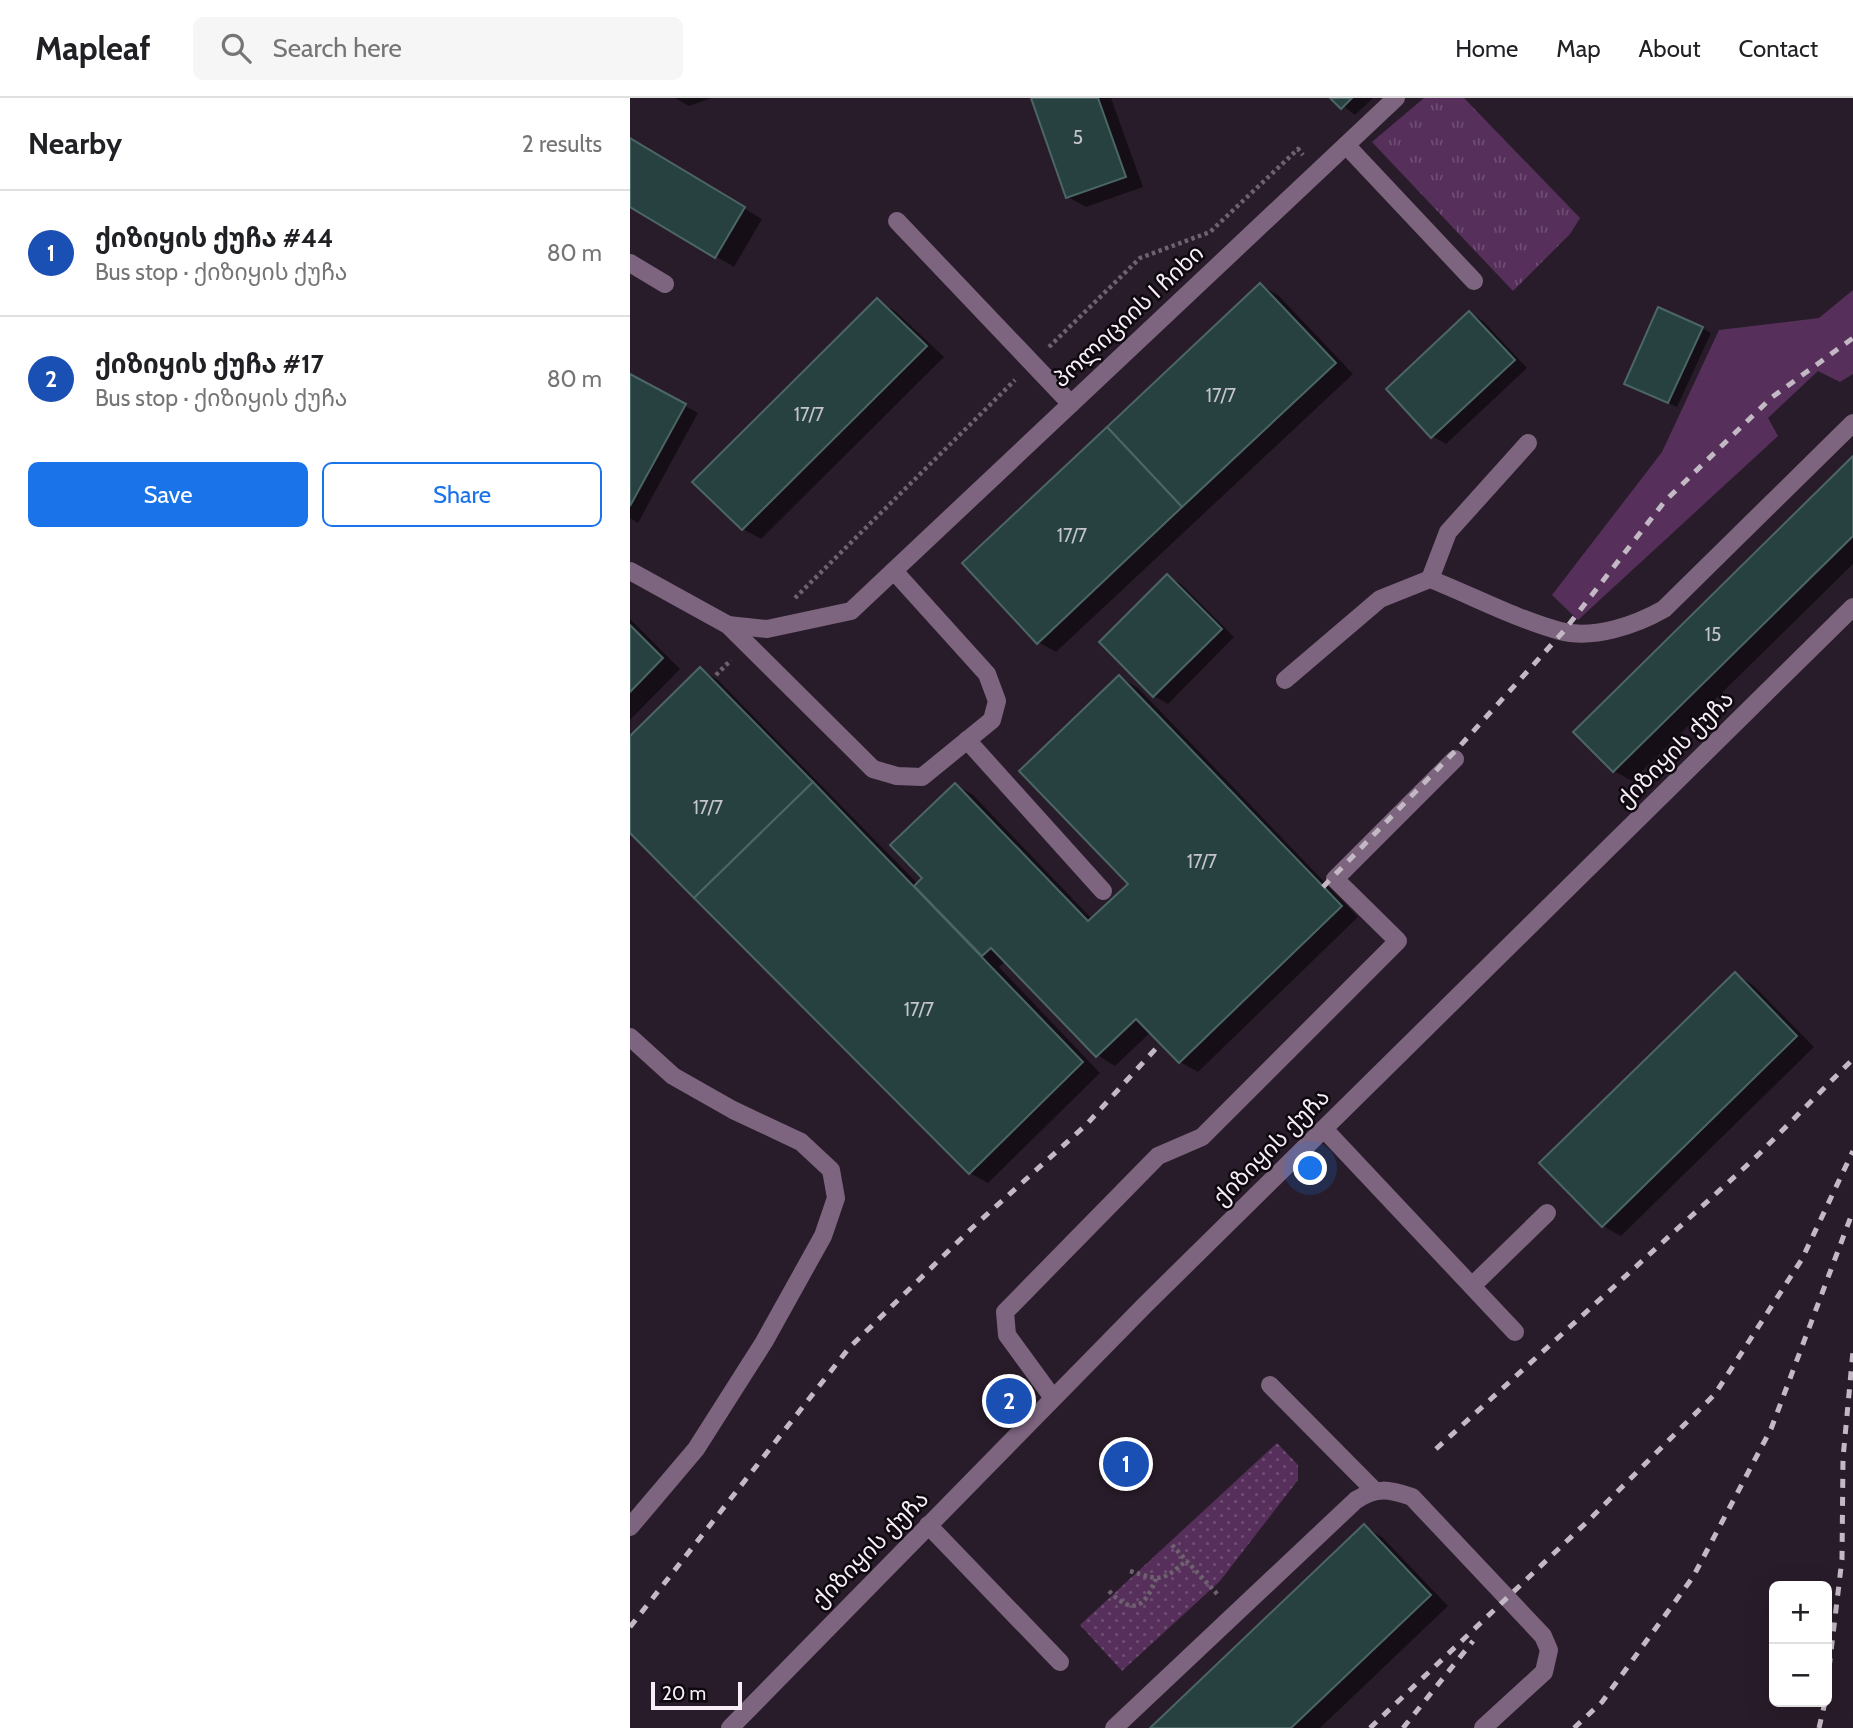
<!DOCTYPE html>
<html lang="en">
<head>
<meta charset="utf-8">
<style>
  :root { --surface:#fff; --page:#f6f6f6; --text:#202124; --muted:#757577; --line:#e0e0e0; --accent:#1a73e8 }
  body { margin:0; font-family:Cabin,"Noto Sans Georgian",sans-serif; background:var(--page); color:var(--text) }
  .controls { position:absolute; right:21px; bottom:21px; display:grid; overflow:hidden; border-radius:10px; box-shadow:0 7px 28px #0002 }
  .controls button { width:63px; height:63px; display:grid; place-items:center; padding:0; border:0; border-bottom:2px solid var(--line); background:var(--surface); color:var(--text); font:35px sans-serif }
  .scale { position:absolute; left:21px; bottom:18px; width:91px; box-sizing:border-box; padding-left:7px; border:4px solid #f7eef8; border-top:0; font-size:19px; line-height:24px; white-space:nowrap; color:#f7eef8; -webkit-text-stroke:5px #0e080f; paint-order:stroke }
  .you { position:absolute; left:681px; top:1071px; width:24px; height:24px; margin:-18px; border:5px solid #fff; border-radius:50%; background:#1a73e8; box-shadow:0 0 0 10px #1a73e833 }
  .badge { display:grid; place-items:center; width:46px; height:46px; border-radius:50%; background:var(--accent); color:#fff; font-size:23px; font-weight:700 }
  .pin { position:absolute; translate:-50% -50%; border:4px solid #fff; box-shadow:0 2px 7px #0006 }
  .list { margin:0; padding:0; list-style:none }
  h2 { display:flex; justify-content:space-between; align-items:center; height:91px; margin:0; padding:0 28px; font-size:30px }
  h2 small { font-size:23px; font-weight:400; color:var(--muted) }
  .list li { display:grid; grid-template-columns:46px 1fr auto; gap:21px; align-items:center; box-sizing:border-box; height:126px; padding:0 28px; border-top:2px solid var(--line) }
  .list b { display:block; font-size:26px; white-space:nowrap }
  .list p { margin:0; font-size:23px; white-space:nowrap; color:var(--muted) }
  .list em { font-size:23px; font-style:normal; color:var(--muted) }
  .actions { display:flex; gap:14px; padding:21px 28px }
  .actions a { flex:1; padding:16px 0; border:2px solid var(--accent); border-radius:10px; text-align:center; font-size:24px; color:var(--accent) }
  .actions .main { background:var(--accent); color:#fff }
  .icon { flex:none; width:38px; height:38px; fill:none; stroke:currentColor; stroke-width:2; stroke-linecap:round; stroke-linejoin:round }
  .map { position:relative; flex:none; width:1223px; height:1630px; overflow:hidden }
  header { display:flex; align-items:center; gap:42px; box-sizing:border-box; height:98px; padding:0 35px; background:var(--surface); border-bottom:2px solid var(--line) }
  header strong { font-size:33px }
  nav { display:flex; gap:38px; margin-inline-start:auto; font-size:24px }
  .search { width:490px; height:63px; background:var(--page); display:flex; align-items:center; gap:18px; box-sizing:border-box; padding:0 24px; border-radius:10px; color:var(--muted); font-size:26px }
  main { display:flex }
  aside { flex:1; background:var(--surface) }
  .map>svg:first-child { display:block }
  .grass { fill:#56305b }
  .park { fill:url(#park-tufts) }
  .garden { fill:url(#garden-dots) }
  .shadow { fill:#0007 }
  .building { fill:#274140; stroke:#4b6665; stroke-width:2 }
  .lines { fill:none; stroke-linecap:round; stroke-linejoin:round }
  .path { stroke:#6e626f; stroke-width:4.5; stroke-dasharray:3.5 3.5; stroke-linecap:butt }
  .minor { stroke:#7d6580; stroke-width:18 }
  .rail { stroke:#c3b9c4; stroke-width:5; stroke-dasharray:9 9; stroke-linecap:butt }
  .labels { text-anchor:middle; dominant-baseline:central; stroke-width:5; stroke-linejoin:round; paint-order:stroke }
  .number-label { font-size:19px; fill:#c3c3ca }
  .street-label { font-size:23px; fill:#f7eef8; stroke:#0e080f }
</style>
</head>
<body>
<header>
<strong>Mapleaf</strong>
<div class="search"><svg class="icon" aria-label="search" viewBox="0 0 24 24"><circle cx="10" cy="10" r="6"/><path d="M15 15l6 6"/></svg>Search here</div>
<nav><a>Home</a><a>Map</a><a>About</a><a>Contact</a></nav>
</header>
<main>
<aside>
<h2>Nearby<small>2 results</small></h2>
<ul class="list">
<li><span class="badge" style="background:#1a4fb4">1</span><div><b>ქიზიყის ქუჩა #44</b><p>Bus stop · ქიზიყის ქუჩა</p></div><em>80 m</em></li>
<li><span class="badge" style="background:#1a4fb4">2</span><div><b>ქიზიყის ქუჩა #17</b><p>Bus stop · ქიზიყის ქუჩა</p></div><em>80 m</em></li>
</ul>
<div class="actions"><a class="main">Save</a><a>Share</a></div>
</aside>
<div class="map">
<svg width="1223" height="1630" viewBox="0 0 1223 1630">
  <defs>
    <pattern id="park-tufts" width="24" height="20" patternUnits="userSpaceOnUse" patternTransform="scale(1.75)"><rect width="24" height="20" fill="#56305b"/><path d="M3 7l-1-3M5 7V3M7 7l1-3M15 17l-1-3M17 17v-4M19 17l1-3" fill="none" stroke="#6f4e73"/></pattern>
    <pattern id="garden-dots" width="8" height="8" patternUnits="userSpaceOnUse" patternTransform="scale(1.75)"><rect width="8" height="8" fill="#56305b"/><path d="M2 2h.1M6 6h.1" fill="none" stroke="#6f4e73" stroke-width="1.8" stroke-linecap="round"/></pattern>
  </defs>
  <rect width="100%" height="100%" fill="#291c2a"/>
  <!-- grass -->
  <polygon class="grass" points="1223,192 1223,276 1210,284 1188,273 1138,320 1148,338 948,522 922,497 1032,354 1089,232 1189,220"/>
  <!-- park -->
  <polygon class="park" points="794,0 834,0 950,120 940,136 883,193 742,44"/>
  <!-- garden -->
  <polygon class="garden" points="647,1345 668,1367 668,1382 590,1483 492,1573 450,1527"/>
  <!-- shadow -->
  <g class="shadow">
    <polygon points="45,0 82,0 59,8"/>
    <polygon points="402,0 481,0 513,89 456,109 438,99"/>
    <polygon points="703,0 743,0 725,17"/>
    <polygon points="0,42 132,121 104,169 0,107"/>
    <polygon points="630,187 648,197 723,276 426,554 408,544"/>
    <polygon points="247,203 265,213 314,259 131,441 113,431"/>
    <polygon points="840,215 853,223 897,270 816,346 802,338"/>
    <polygon points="1072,230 1081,235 1047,309 1005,290"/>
    <polygon points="0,278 68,315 8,425 0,420"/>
    <polygon points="1223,361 1223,466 1002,683 984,673"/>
    <polygon points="537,478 551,486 604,539 538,606 524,598"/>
    <polygon points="0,521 50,571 0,622"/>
    <polygon points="70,571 88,582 288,786 295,780 325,687 343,697 463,822 500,786 490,579 508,590 728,819 568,974 550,964 521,934 485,968 467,957 376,863 369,869 470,975 358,1085 340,1075 0,732 0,641"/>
    <polygon points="1105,876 1123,887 1184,949 991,1138 973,1128"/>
    <polygon points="734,1429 752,1439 818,1508 690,1630 522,1630"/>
  </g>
  <!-- building -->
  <g class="building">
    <polygon points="401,0 468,0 496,79 436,100"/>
    <polygon points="700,0 722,0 711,11"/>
    <polygon points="0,40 115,109 85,160 0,109"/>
    <polygon points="630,185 706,265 552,409 477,329"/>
    <polygon points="247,200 297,248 112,432 62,384"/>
    <polygon points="1028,209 1073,229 1038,305 994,286"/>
    <polygon points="839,213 885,262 801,340 756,291"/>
    <polygon points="0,276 56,306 0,408"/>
    <polygon points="477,329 552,409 407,546 332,465"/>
    <polygon points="1223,358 1223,438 983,674 943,634"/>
    <polygon points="537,476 592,531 523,599 469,544"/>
    <polygon points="0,527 33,560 0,594"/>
    <polygon points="70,569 183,684 64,800 0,735 0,638"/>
    <polygon points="489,577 712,808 549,965 506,921 466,959 361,850 352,858 284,788 292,780 260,747 325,685 458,823 498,786 389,673"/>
    <polygon points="183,684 453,964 339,1076 64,800"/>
    <polygon points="1105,874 1167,938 972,1129 909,1065"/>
    <polygon points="734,1426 801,1497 661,1630 520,1630"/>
  </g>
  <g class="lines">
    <!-- path -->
    <g class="path">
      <polyline points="419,249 510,160 580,134 668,51 673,57"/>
      <polyline points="165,500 385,282"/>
      <polyline points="86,577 101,562"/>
      <polyline points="542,1447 589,1498"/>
      <path d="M500,1473C531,1483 532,1484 557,1462"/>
      <path d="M479,1493C503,1518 515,1509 526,1481"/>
    </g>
    <!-- minor -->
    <g class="minor">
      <polyline points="716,47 844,183"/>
      <polyline points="267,123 441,306"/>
      <polyline points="0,165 35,186"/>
      <polyline points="0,473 98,527 243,671 267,678 292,679 362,622 367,603 357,576 264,473"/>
      <polyline points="800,481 818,434 898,345"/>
      <polyline points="98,527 137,531 221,513 766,0"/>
      <path d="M655,582L750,501L800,481C843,498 886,521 930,533C963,542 1006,527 1034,511L1223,325"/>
      <polyline points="337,642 473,793"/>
      <polyline points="0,939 43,978 103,1012 171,1044 201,1072 206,1100 193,1138 134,1244 66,1351 0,1429"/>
      <polyline points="694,1031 885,1234"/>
      <polyline points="842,1188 917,1115"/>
      <polyline points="640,1287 743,1391"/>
      <polyline points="423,1300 377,1237 375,1214 528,1058 572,1039 768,843 705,781 825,661"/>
      <polyline points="298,1427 430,1564"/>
      <polyline points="100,1630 515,1207 1223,509"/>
      <path d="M484,1630L726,1402C747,1389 758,1391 782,1399L913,1538L919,1552L914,1574L853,1630"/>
    </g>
    <!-- rail -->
    <g class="rail">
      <polyline points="693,789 829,649 933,534 1035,403 1141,300 1223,240"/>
      <polyline points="806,1351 1125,1060 1223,961"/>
      <polyline points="0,1529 219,1250 342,1130 456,1027 530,946"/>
      <polyline points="1197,1587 1212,1461 1213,1360 1223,1253"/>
      <polyline points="740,1630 959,1422 1085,1296 1172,1161 1223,1053"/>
      <polyline points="773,1630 843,1543"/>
      <polyline points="944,1630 972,1604 1063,1479 1141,1331 1223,1113"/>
      <polyline points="1189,1630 1195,1604"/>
    </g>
  </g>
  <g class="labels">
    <!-- number labels -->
    <g class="number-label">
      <text x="448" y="39">5</text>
      <text x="591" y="297">17/7</text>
      <text x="179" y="316">17/7</text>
      <text x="442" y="437">17/7</text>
      <text x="1083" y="536">15</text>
      <text x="78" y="709">17/7</text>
      <text x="572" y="763">17/7</text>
      <text x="289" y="911">17/7</text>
    </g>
    <!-- street labels -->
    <g class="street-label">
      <text transform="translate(498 218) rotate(-43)">პოლიციის I ჩიხი</text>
      <text transform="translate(1045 651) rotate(-45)">ქიზიყის ქუჩა</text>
      <text transform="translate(641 1049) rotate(-45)">ქიზიყის ქუჩა</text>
      <text transform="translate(240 1451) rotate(-45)">ქიზიყის ქუჩა</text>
    </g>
  </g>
</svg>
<div class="controls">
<button>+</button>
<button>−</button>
</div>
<div class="scale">20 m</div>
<div class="you"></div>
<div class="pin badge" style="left:496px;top:1366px;background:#1a4fb4">1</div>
<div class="pin badge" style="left:379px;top:1303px;background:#1a4fb4">2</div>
</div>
</main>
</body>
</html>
